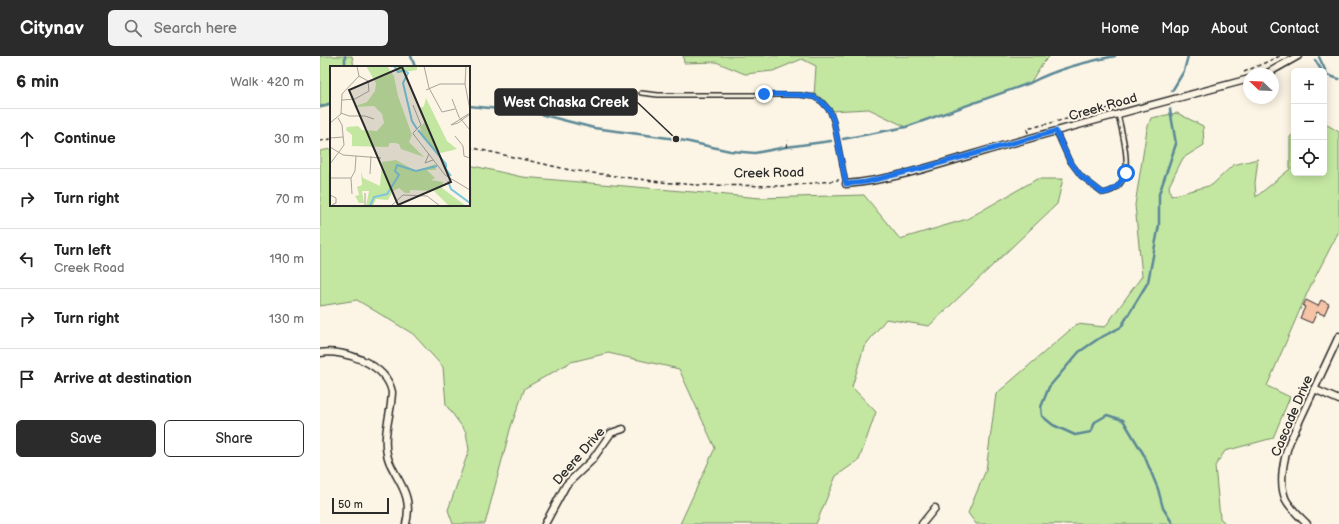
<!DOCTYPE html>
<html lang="en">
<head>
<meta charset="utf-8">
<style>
  :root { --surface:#fff; --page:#f2f2f2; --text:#222; --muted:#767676; --line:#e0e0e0; --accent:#2b2b2b }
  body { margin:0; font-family:"Balsamiq Sans",sans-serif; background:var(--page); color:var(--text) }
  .controls { position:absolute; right:12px; top:12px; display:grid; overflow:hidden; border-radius:6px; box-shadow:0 2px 10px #0003 }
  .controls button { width:36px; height:36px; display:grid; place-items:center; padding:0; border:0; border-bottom:1px solid var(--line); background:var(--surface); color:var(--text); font:20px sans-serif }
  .compass { position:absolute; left:923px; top:12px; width:36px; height:36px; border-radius:50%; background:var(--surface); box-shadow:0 2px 10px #0003; rotate:293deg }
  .scale { position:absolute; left:12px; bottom:10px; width:57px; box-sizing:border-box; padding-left:4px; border:2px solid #2b2b2b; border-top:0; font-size:11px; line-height:14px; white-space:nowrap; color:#2b2b2b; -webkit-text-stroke:3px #fcf5e5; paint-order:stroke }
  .stop { position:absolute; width:12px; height:12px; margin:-9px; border:3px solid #1a73e8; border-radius:50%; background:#fff }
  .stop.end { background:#1a73e8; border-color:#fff; box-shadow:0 1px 4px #0008 }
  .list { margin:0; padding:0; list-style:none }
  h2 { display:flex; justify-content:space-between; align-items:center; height:52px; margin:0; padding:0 16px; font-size:17px }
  h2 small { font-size:13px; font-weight:400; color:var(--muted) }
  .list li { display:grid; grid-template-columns:26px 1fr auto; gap:12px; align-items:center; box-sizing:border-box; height:60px; padding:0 16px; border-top:1px solid var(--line) }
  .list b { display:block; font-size:15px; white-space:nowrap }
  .list p { margin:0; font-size:13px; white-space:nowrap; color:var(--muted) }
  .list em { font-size:13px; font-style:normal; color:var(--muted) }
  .actions { display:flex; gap:8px; padding:12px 16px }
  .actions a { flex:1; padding:9px 0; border:1px solid var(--accent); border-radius:6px; text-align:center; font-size:14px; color:var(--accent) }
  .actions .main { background:var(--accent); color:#fff }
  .icon { flex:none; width:22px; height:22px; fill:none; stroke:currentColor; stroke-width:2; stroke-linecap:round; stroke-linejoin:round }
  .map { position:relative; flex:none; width:1019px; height:468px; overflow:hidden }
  header { display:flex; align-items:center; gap:24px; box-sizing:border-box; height:56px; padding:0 20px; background:var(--accent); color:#fff }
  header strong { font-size:19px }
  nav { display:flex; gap:22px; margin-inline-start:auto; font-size:14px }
  .search { width:280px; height:36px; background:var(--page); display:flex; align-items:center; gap:10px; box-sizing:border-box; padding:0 14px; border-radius:6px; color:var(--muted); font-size:15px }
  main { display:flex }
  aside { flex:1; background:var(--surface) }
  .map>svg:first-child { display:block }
  .green { fill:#c3e7a1; stroke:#778966 }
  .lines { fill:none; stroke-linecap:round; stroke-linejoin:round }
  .stream { stroke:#5c8896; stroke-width:2.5 }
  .building { fill:#f6c3a7; stroke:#2b2b2b }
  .lane-casing { stroke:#2b2b2b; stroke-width:6 }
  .street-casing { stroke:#2b2b2b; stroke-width:9 }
  .path { stroke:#2b2b2b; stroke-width:1.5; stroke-dasharray:4 3; stroke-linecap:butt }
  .lane { stroke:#fcf5e5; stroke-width:3 }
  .street { stroke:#fcf5e5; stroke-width:6 }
  .route { stroke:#1a73e8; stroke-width:5 }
  .labels { text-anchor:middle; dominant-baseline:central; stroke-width:4; stroke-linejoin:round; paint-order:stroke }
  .street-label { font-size:13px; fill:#2b2b2b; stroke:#fcf5e5 }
  .inset-river { fill:none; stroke:#7dc6dd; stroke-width:2 }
  .inset-road { fill:none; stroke:#a8a49b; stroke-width:1 }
  .view { fill:#2b2b2b; fill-opacity:0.15; stroke:#2b2b2b; stroke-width:2 }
  .inset-edge { fill:none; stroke:#2b2b2b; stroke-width:2 }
  .leader { fill:none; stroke:#2b2b2b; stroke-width:1.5 }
  .callout-dot { fill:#2b2b2b; stroke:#fcf5e5; stroke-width:1.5 }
  .callout { fill:#2b2b2b; stroke:#2b2b2b; stroke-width:1.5 }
  .callout-label { font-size:14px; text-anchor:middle; font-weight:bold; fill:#fff }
</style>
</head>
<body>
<header>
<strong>Citynav</strong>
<div class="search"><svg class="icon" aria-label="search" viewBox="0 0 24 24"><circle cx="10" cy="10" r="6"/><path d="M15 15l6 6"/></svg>Search here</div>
<nav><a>Home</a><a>Map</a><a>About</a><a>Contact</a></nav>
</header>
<main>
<aside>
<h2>6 min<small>Walk · 420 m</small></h2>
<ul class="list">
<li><svg class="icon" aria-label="ahead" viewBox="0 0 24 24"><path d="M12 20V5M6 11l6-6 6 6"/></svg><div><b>Continue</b></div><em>30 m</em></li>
<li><svg class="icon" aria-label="right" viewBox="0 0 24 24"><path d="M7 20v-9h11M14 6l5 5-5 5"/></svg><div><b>Turn right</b></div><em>70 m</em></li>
<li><svg class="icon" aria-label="left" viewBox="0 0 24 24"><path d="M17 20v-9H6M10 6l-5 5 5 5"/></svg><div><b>Turn left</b><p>Creek Road</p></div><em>190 m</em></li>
<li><svg class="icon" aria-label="right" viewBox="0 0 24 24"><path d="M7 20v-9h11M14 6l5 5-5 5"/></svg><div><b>Turn right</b></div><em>130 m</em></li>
<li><svg class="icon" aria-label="arrive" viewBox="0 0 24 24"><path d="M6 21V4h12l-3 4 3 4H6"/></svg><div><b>Arrive at destination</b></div></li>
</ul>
<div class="actions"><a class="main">Save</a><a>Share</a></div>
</aside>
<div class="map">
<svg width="1019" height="468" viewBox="0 0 1019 468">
  <rect width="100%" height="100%" fill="#fcf5e5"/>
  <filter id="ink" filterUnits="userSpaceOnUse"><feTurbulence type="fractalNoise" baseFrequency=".025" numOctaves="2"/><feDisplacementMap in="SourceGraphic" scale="8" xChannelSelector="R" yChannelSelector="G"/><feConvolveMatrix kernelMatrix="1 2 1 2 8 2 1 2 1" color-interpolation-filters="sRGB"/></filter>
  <g filter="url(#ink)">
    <!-- green -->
    <g class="green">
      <polygon points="0,0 32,0 34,11 11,11 11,50 0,52"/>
      <polygon points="363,0 730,0 722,8 710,27 586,71 549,53 510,55 494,41 496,10 482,3 453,15 425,18 396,6 364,7"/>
      <polygon points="857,57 883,70 884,89 863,102 849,130 851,140 892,129 913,109 938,103 935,127 936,141 970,113 970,81 974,77 974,117 1004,117 1004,67 1019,76 1019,175 988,235 947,330 970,341 953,382 905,395 895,410 900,462 906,468 656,468 648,457 666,414 676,338 757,268 785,271 822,220 815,149 827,73 831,62"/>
      <polygon points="11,93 11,149 149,149 149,109 202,121 441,142 544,139 580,183 647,163 717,123 743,123 737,148 609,270 566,263 544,291 532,331 556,356 539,404 516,420 496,468 360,468 395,392 359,313 288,297 251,306 205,332 191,370 165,468 133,468 128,454 149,394 146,376 126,349 123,311 93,278 37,244 0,250 0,95"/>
    </g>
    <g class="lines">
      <!-- stream -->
      <g class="stream">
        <polyline points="91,0 95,11"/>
        <polyline points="999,1 1007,18"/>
        <polyline points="995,4 1002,15"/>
        <polyline points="25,11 25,0"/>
        <polyline points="1006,17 1007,19 1019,23"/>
        <polyline points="852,35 864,15 868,0"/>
        <polyline points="149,50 212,56 274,72 356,83 410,95 435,97 466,91 511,85"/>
        <polyline points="0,51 11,47"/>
        <polyline points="850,53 856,88 839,138 839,169 828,226 801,271 778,283 759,296 729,331 721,351 722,360 733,369 755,379 771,376 775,366 787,359 803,364 824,399 838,433 843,452 853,468"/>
        <path d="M523,83L586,71L710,27C736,13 766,6 795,0"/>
      </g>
    </g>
    <!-- building -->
    <polygon class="building" points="986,244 998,250 1001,244 1009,248 1004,259 997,256 992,267 980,262 985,251 983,250"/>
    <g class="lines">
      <defs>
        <g id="lane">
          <polyline points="321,37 338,39 480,39 494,41 502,46 510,55 514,67 526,128"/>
          <path d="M736,75L749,104L761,120L783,137C820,131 803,83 798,58"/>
        </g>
        <g id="street">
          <polyline points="946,18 978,0"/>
          <path d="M526,128C575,124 630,105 678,91C762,68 845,45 929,23"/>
          <path d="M0,297C25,293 66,308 72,336C72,340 71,345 71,348C68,368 62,386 69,405C71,410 74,415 76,419C86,436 91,448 86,468"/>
          <polyline points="994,333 1019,344"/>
          <polyline points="225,468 246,429 272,404 291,377 303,373"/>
          <polyline points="602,468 615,452"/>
          <path d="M987,468C980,461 971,453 966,444C958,427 964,401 970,385L1019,280"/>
        </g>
      </defs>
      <!-- lane casing -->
      <use href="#lane" class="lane-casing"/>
      <!-- street casing -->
      <use href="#street" class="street-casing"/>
      <!-- path -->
      <g class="path">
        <polyline points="924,16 960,0"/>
        <polyline points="708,77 707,73 809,47"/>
        <polyline points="0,85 11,83"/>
        <polyline points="149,91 250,114 341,126 377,129 468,130 519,124"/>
        <polyline points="466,91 468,84"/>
      </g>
      <!-- lane -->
      <use href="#lane" class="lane"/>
      <!-- street -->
      <use href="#street" class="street"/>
    </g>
  </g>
  <g class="lines" filter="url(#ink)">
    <!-- route -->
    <path class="route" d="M444,38L480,39L494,41L502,46L510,55L514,66L526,128L546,126L603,112L736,75L749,104L761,120L783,137C796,135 800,128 806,117"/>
  </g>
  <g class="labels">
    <!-- street labels -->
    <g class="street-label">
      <text transform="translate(783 51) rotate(-16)">Creek Road</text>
      <text transform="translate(449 117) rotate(-1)">Creek Road</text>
      <text transform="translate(972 360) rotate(-67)">Cascade Drive</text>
      <text transform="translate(259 400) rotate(-49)">Deere Drive</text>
    </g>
  </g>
  <!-- overview -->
  <g transform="translate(10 10)">
    <rect width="140" height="140" fill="#fcf5e5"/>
    <path d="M36,0H57L64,10L68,30L82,69L79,76L94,91L71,83L69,78L65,77H60L58,81L22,80V69L16,64L17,61L28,60L32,64L47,65L54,57L52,48L44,40L23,41L37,36L45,25L46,17ZM64,0H87V4L69,7ZM96,32L117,75L127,83L111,87L103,83L92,71L90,61L95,56L89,43L94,40ZM66,94L86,105L105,98L106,104H97L105,112L101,114L113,116L112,122L136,140H119L104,125L80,124V127H75L69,122L63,125L58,134L46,133L43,140H36L39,125H32L34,137H29L25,130L29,129L27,121L32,119L31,105L33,112L50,120L52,96Z" fill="#c3e7a1"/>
    <path class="inset-river" d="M64,0L68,6L74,4L78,7L73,17L82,55L87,63M88,64L116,98V103L121,110M118,115L121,123L140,137M40,140L44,131L57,128L69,109L65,105L67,99L86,105L107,100"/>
    <path class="inset-road" d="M94,0L99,22L112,46L125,43M135,18L140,44M96,24L110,18H135L136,0M122,33L129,51L140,64M12,34L25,33L39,25L38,15L29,10M83,39L91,59L83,67L84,69L115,109L140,124M11,47L19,50H35L44,53M140,47L121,59L128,57L140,48M0,57L11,48L12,28L29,10L27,0M125,70L133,80L134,90L140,92M0,72L13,71M0,81L13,89L51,92M99,88L95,97L103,94M0,98L14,79L12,59L8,52M40,108L41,90M0,112H21L25,105L26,90M21,112L22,128M0,129L6,132V137L2,139M35,140V127M61,140L73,129L97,130L110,140"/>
    <path class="view" d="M72,1L121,116L68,139L19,24Z"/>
    <rect width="140" height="140" class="inset-edge"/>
  </g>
  <!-- callouts -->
  <path class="leader" d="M356 83L317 46"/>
  <circle class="callout-dot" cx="356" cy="83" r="4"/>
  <rect class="callout" x="175" y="33" width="142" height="26" rx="4"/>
  <g class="callout-label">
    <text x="246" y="51">West Chaska Creek</text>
  </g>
</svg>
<div class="controls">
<button>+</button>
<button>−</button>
<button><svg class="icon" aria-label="locate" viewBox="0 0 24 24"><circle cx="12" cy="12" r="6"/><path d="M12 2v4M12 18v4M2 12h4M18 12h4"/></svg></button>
</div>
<svg class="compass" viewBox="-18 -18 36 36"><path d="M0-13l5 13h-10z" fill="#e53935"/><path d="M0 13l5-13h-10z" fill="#767676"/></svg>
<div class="scale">50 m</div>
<div class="stop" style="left:806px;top:117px"></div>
<div class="stop end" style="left:444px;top:38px"></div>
</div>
</main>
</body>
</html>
